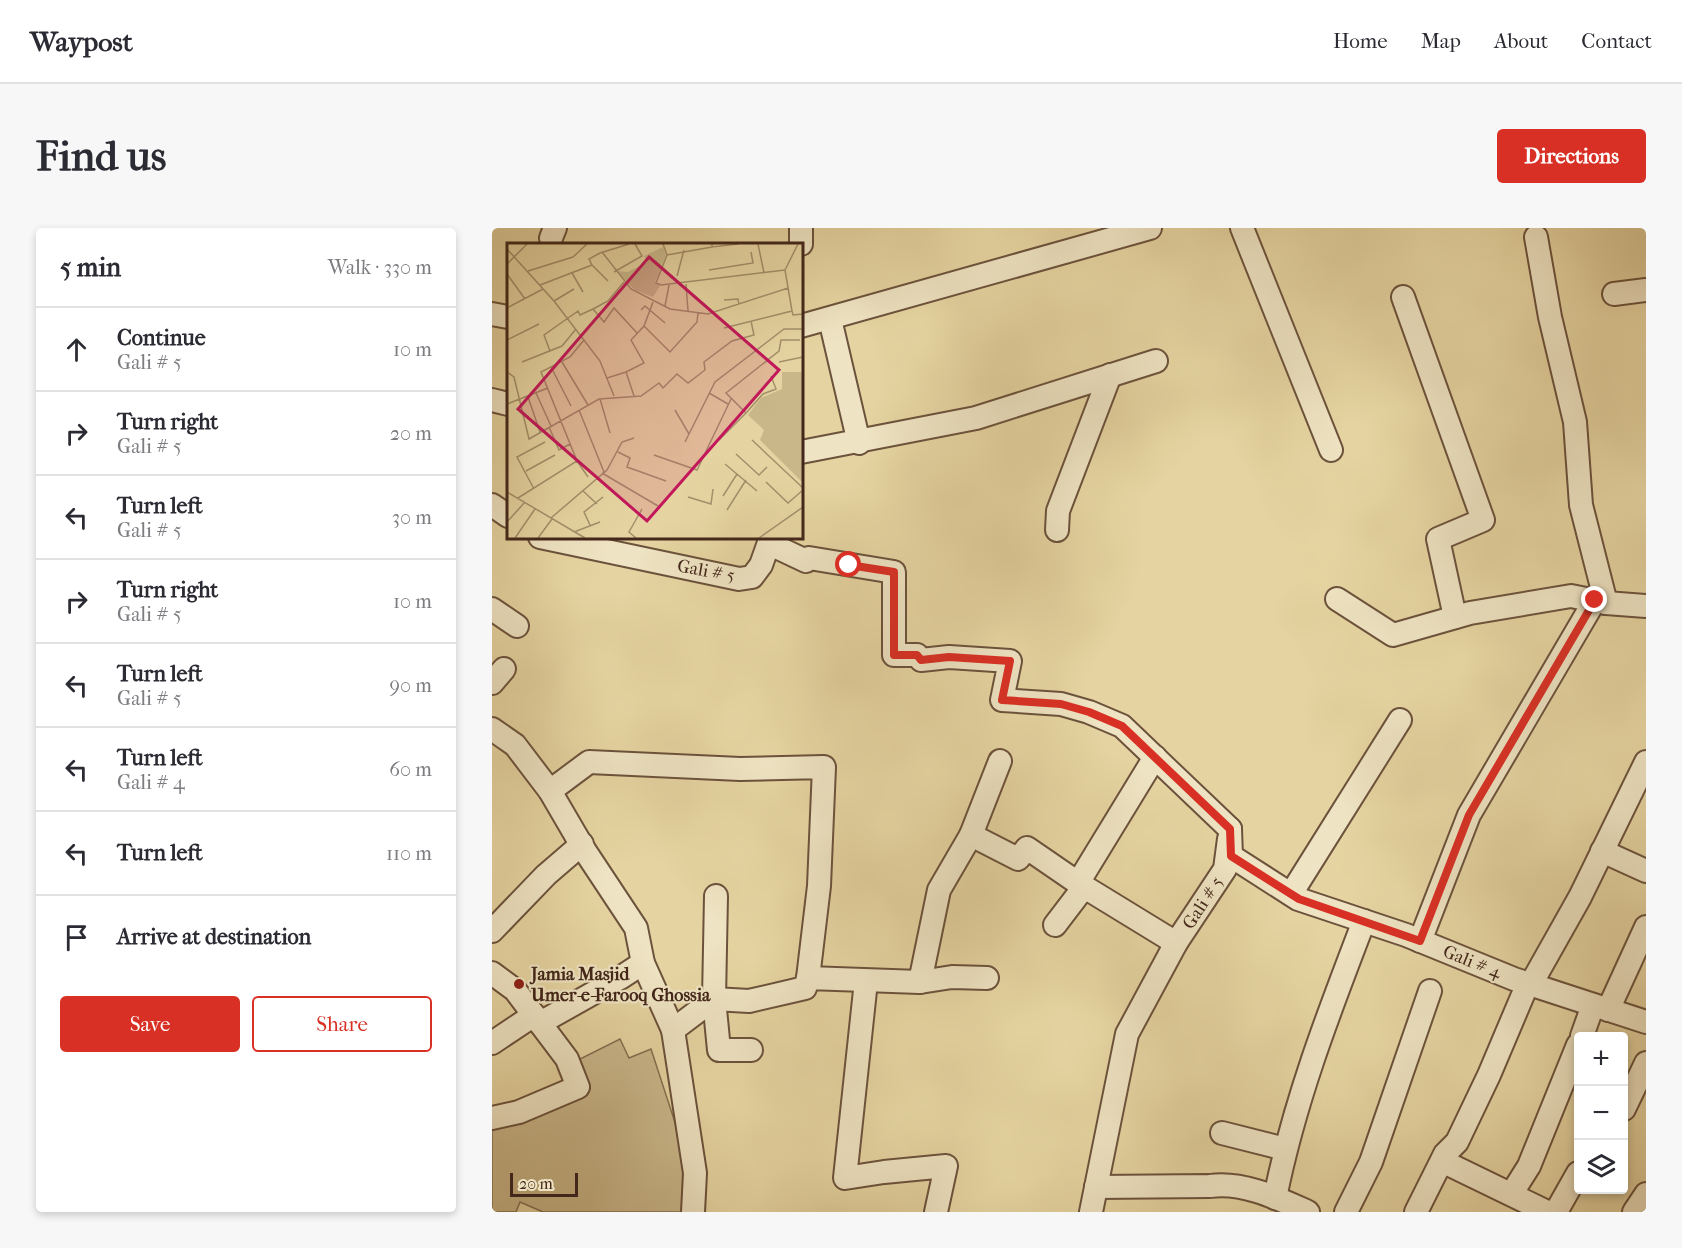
<!DOCTYPE html>
<html lang="en">
<head>
<meta charset="utf-8">
<style>
  :root { --surface:#fff; --page:#f7f7f7; --text:#2b2b33; --muted:#7c7c81; --line:#e1e1e2; --accent:#d93025 }
  body { margin:0; font-family:"IM FELL French Canon",serif; background:var(--page); color:var(--text) }
  .controls { position:absolute; right:18px; bottom:18px; display:grid; overflow:hidden; border-radius:6px; box-shadow:0 3px 9px #0003 }
  .controls button { width:54px; height:54px; display:grid; place-items:center; padding:0; border:0; border-bottom:2px solid var(--line); background:var(--surface); color:var(--text); font:30px sans-serif }
  .scale { position:absolute; left:18px; bottom:15px; width:68px; box-sizing:border-box; padding-left:6px; border:3px solid #43271a; border-top:0; font-size:16px; line-height:21px; white-space:nowrap; color:#43271a; -webkit-text-stroke:4px #eee3c2; paint-order:stroke }
  .stop { position:absolute; width:18px; height:18px; margin:-14px; border:4px solid #d93025; border-radius:50%; background:#fff }
  .stop.end { background:#d93025; border-color:#fff; box-shadow:0 2px 6px #0008 }
  .list { margin:0; padding:0; list-style:none }
  h2 { display:flex; justify-content:space-between; align-items:center; height:78px; margin:0; padding:0 24px; font-size:26px }
  h2 small { font-size:20px; font-weight:400; color:var(--muted) }
  .list li { display:grid; grid-template-columns:39px 1fr auto; gap:18px; align-items:center; box-sizing:border-box; height:84px; padding:0 24px; border-top:2px solid var(--line) }
  .list b { display:block; font-size:22px; white-space:nowrap }
  .list p { margin:0; font-size:20px; white-space:nowrap; color:var(--muted) }
  .list em { font-size:20px; font-style:normal; color:var(--muted) }
  .actions { display:flex; gap:12px; padding:18px 24px }
  .actions a { flex:1; padding:14px 0; border:2px solid var(--accent); border-radius:6px; text-align:center; font-size:21px; color:var(--accent) }
  .actions .main { background:var(--accent); color:#fff }
  .icon { flex:none; width:33px; height:33px; fill:none; stroke:currentColor; stroke-width:2; stroke-linecap:round; stroke-linejoin:round }
  .map { position:relative; flex:none; width:1154px; height:984px; overflow:hidden; border-radius:6px }
  header { display:flex; align-items:center; gap:36px; box-sizing:border-box; height:84px; padding:0 30px; background:var(--surface); border-bottom:2px solid var(--line) }
  header strong { font-size:28px }
  nav { display:flex; gap:33px; margin-inline-start:auto; font-size:21px }
  .intro { display:flex; align-items:center; justify-content:space-between; box-sizing:border-box; height:144px; padding:0 36px }
  h1 { margin:0; font-size:42px }
  .button { padding:15px 27px; border-radius:6px; background:var(--accent); color:#fff; font-size:21px; font-weight:700 }
  main { display:flex; gap:36px; padding:0 36px }
  aside { flex:1; background:var(--surface); border-radius:6px; box-shadow:0 3px 9px #0003 }
  .map>svg:first-child { display:block }
  .green { fill:#c9b78a; stroke:#866f52; stroke-width:1.5 }
  .lines { fill:none; stroke-linecap:round; stroke-linejoin:round }
  .street-casing { stroke:#6c523c; stroke-width:26 }
  .street { stroke:#eee3c2; stroke-width:22 }
  .route { stroke:#d93025; stroke-width:8 }
  .poi-dot { fill:#8f2418; stroke:#eee3c2; stroke-width:2 }
  .labels { text-anchor:middle; dominant-baseline:central; stroke-width:4.5; stroke-linejoin:round; paint-order:stroke }
  .street-label { font-size:18px; fill:#43271a; stroke:#eee3c2 }
  .poi-label { font-size:18px; font-weight:bold; fill:#43271a; stroke:#eee3c2; text-anchor:start }
  .inset-road { fill:none; stroke:#a48f6b; stroke-width:1.5 }
  .view { fill:#c2185b; fill-opacity:0.15; stroke:#c2185b; stroke-width:3 }
  .inset-edge { fill:none; stroke:#43271a; stroke-width:3 }
</style>
</head>
<body>
<header>
<strong>Waypost</strong>
<nav><a>Home</a><a>Map</a><a>About</a><a>Contact</a></nav>
</header>
<div class="intro"><h1>Find us</h1><a class="button">Directions</a></div>
<main>
<aside>
<h2>5 min<small>Walk · 330 m</small></h2>
<ul class="list">
<li><svg class="icon" aria-label="ahead" viewBox="0 0 24 24"><path d="M12 20V5M6 11l6-6 6 6"/></svg><div><b>Continue</b><p>Gali # 5</p></div><em>10 m</em></li>
<li><svg class="icon" aria-label="right" viewBox="0 0 24 24"><path d="M7 20v-9h11M14 6l5 5-5 5"/></svg><div><b>Turn right</b><p>Gali # 5</p></div><em>20 m</em></li>
<li><svg class="icon" aria-label="left" viewBox="0 0 24 24"><path d="M17 20v-9H6M10 6l-5 5 5 5"/></svg><div><b>Turn left</b><p>Gali # 5</p></div><em>30 m</em></li>
<li><svg class="icon" aria-label="right" viewBox="0 0 24 24"><path d="M7 20v-9h11M14 6l5 5-5 5"/></svg><div><b>Turn right</b><p>Gali # 5</p></div><em>10 m</em></li>
<li><svg class="icon" aria-label="left" viewBox="0 0 24 24"><path d="M17 20v-9H6M10 6l-5 5 5 5"/></svg><div><b>Turn left</b><p>Gali # 5</p></div><em>90 m</em></li>
<li><svg class="icon" aria-label="left" viewBox="0 0 24 24"><path d="M17 20v-9H6M10 6l-5 5 5 5"/></svg><div><b>Turn left</b><p>Gali # 4</p></div><em>60 m</em></li>
<li><svg class="icon" aria-label="left" viewBox="0 0 24 24"><path d="M17 20v-9H6M10 6l-5 5 5 5"/></svg><div><b>Turn left</b></div><em>110 m</em></li>
<li><svg class="icon" aria-label="arrive" viewBox="0 0 24 24"><path d="M6 21V4h12l-3 4 3 4H6"/></svg><div><b>Arrive at destination</b></div></li>
</ul>
<div class="actions"><a class="main">Save</a><a>Share</a></div>
</aside>
<div class="map">
<svg width="1154" height="984" viewBox="0 0 1154 984">
  <rect width="100%" height="100%" fill="#e5d4a1"/>
  <filter id="stains"><feTurbulence type="fractalNoise" baseFrequency=".00333" numOctaves="4"/><feColorMatrix values="0 0 0 0 .2 0 0 0 0 .09 0 0 0 0 .02 0 0 0 .5 -.17"/></filter>
  <radialGradient id="worn" r=".72"><stop offset=".6" stop-color="#630" stop-opacity="0"/><stop offset="1" stop-color="#630" stop-opacity=".3"/></radialGradient>
  <!-- green -->
  <polygon class="green" points="128,811 137,830 159,821 193,925 192,984 51,984 28,974 24,984 0,984 0,898 67,876 84,833"/>
  <g class="lines">
    <defs>
      <g id="street">
        <polyline points="750,0 839,222"/>
        <polyline points="1044,9 1058,89 1083,194 1089,277 1114,375"/>
        <polyline points="59,10 63,0"/>
        <polyline points="309,16 309,0"/>
        <polyline points="1122,66 1154,62"/>
        <polyline points="911,69 991,292 946,311 963,389"/>
        <polyline points="0,86 16,89"/>
        <polyline points="338,91 367,215"/>
        <polyline points="309,98 658,0"/>
        <polyline points="0,172 16,176"/>
        <polyline points="309,224 484,190 664,133"/>
        <polyline points="0,277 16,288"/>
        <polyline points="565,302 566,283 618,147"/>
        <polyline points="48,309 247,351 260,349 269,337 279,309"/>
        <polyline points="278,316 314,333 317,330 402,344 402,427 425,427 429,432 457,429 518,433 510,472 569,476 597,484 630,498 738,601"/>
        <polyline points="845,371 901,407 978,385 1079,368 1114,375 1154,378"/>
        <polyline points="0,381 25,398"/>
        <polyline points="0,455 12,441"/>
        <polyline points="0,501 23,517 58,563 93,623 144,700 151,735 181,802 203,945 201,984"/>
        <polyline points="663,529 586,655 684,715"/>
        <polyline points="58,563 97,534 248,541 332,539 327,658 316,750"/>
        <polyline points="738,601 739,628 806,671 914,707 1022,751 1154,794"/>
        <polyline points="479,607 508,533"/>
        <polyline points="1110,623 1154,643"/>
        <polyline points="799,666 908,492"/>
        <polyline points="224,668 222,771 227,822 259,822"/>
        <polyline points="563,697 592,659"/>
        <polyline points="0,703 54,647 90,616"/>
        <polyline points="928,713 977,587 1103,372"/>
        <polyline points="0,745 23,762 75,831 86,859 27,884 0,890"/>
        <polyline points="374,753 353,950 392,944 454,938 444,984"/>
        <polyline points="428,754 460,749 495,750"/>
        <polyline points="1116,782 1154,699"/>
        <polyline points="48,795 128,750 151,735"/>
        <polyline points="181,802 222,771 257,773 313,760 316,750 428,754 447,662 479,607 526,631 535,620 586,655"/>
        <polyline points="1090,808 1101,777"/>
        <polyline points="0,815 42,787"/>
        <polyline points="1132,881 1154,835"/>
        <polyline points="730,905 793,921"/>
        <polyline points="950,933 1055,984"/>
        <path d="M604,959L718,958C751,953 787,971 816,984"/>
        <polyline points="1020,965 1037,938 1086,817"/>
        <path d="M783,970C802,874 837,784 872,693"/>
        <polyline points="599,984 635,806 684,715 733,641 737,611"/>
        <polyline points="854,984 879,934 938,763"/>
        <polyline points="924,984 953,926 965,914 997,847 1033,762 1039,756 1088,669 1154,534"/>
        <polyline points="1064,984 1086,945"/>
        <polyline points="1142,984 1154,966"/>
      </g>
    </defs>
    <!-- street casing -->
    <use href="#street" class="street-casing"/>
    <!-- street -->
    <use href="#street" class="street"/>
  </g>
  <g class="lines">
    <!-- route -->
    <polyline class="route" points="357,337 402,344 402,427 425,427 429,432 457,429 518,433 510,472 569,476 597,484 630,498 738,601 739,628 807,671 928,713 977,587 1103,372"/>
  </g>
  <!-- markers -->
  <circle class="poi-dot" cx="27" cy="756" r="6"/>
  <g class="labels">
    <!-- street labels -->
    <g class="street-label">
      <text transform="translate(214 343) rotate(10)">Gali # 5</text>
      <text transform="translate(711 675) rotate(-57)">Gali # 5</text>
      <text transform="translate(980 734) rotate(22)">Gali # 4</text>
    </g>
    <!-- poi labels -->
    <g class="poi-label">
      <text x="39" y="746">Jamia Masjid<tspan x="39" dy="21">Umer-e-Farooq Ghossia</tspan></text>
    </g>
  </g>
  <!-- overview -->
  <g transform="translate(15 15)">
    <rect width="296" height="296" fill="#e5d4a1"/>
    <path d="M156,4L159,12L148,39L153,43L146,54L128,47L109,28L121,29L140,19L137,13ZM275,129H295V239L253,197L257,187L241,172L254,155L275,146Z" fill="#c9b78a"/>
    <path class="inset-road" d="M156,1L160,12L149,40L154,42L278,27M205,1V4L231,1M251,1L257,30M0,6L47,58L93,118L107,153M95,9L124,46L163,66L201,71L281,45M160,12L205,4M0,21L20,1M85,22L101,38M202,27L246,20L244,9M21,28L66,14L80,1M107,29L135,13L128,1M65,30L76,49M0,31L18,56M170,33L177,7M179,41L181,68M33,42L85,22L82,16L93,10L122,1M217,57L231,56L232,62M47,58L67,46M158,63L162,42M0,65L36,46M86,66L101,58L117,39M134,67L138,63L158,80M285,68L278,27L291,1M137,83L163,109L190,79L191,70M217,85L285,68L286,72L296,71M0,97L32,81M43,108L37,92L71,68L73,72L86,66L97,79L107,65L130,90M15,119L55,103L69,86M55,119L81,162M272,119L296,114M44,124L64,163M198,127L197,119L225,98L247,92L244,78M0,129L7,134L22,196L92,156L134,153L152,140L156,145L170,131L181,140L198,127M119,129L137,120L124,97L137,83L146,59M100,135L119,129L127,153M29,150L44,183M202,150L221,161M21,154L33,189M93,156L103,190M0,161L41,145M72,167L97,229M168,167L182,191M239,170L256,151L269,146L264,133M42,184L52,207L63,201M212,197L239,170L219,150L272,108L274,97H293M245,197L296,245M178,199L208,139L277,86H296M111,209L123,215L120,224L159,238M229,211L252,232L260,224M147,212L190,227L224,156M70,218L81,234M218,221L250,248M19,228L48,212M95,230L151,263M259,239L281,260L296,247M27,246L10,214L38,199M76,248L90,261M0,249L78,295M216,253L230,231M181,254L204,261L206,246M11,255L70,218L34,129L63,114L77,97M220,267L239,237M44,275L100,227L115,199L127,195M0,279L18,259M83,282L77,269L96,254M67,289L93,279M8,295L28,266M31,295L45,276M129,295L122,289L135,266M252,295L296,264"/>
    <path class="view" d="M142,14L272,127L140,278L11,166Z"/>
    <rect width="296" height="296" class="inset-edge"/>
  </g>
  <rect width="100%" height="100%" filter="url(#stains)"/>
  <rect width="100%" height="100%" fill="url(#worn)"/>
</svg>
<div class="controls">
<button>+</button>
<button>−</button>
<button><svg class="icon" aria-label="layers" viewBox="0 0 24 24"><path d="M12 4l9 5-9 5-9-5zM3 14l9 5 9-5"/></svg></button>
</div>
<div class="scale">20 m</div>
<div class="stop" style="left:357px;top:337px"></div>
<div class="stop end" style="left:1103px;top:372px"></div>
</div>
</main>
</body>
</html>
